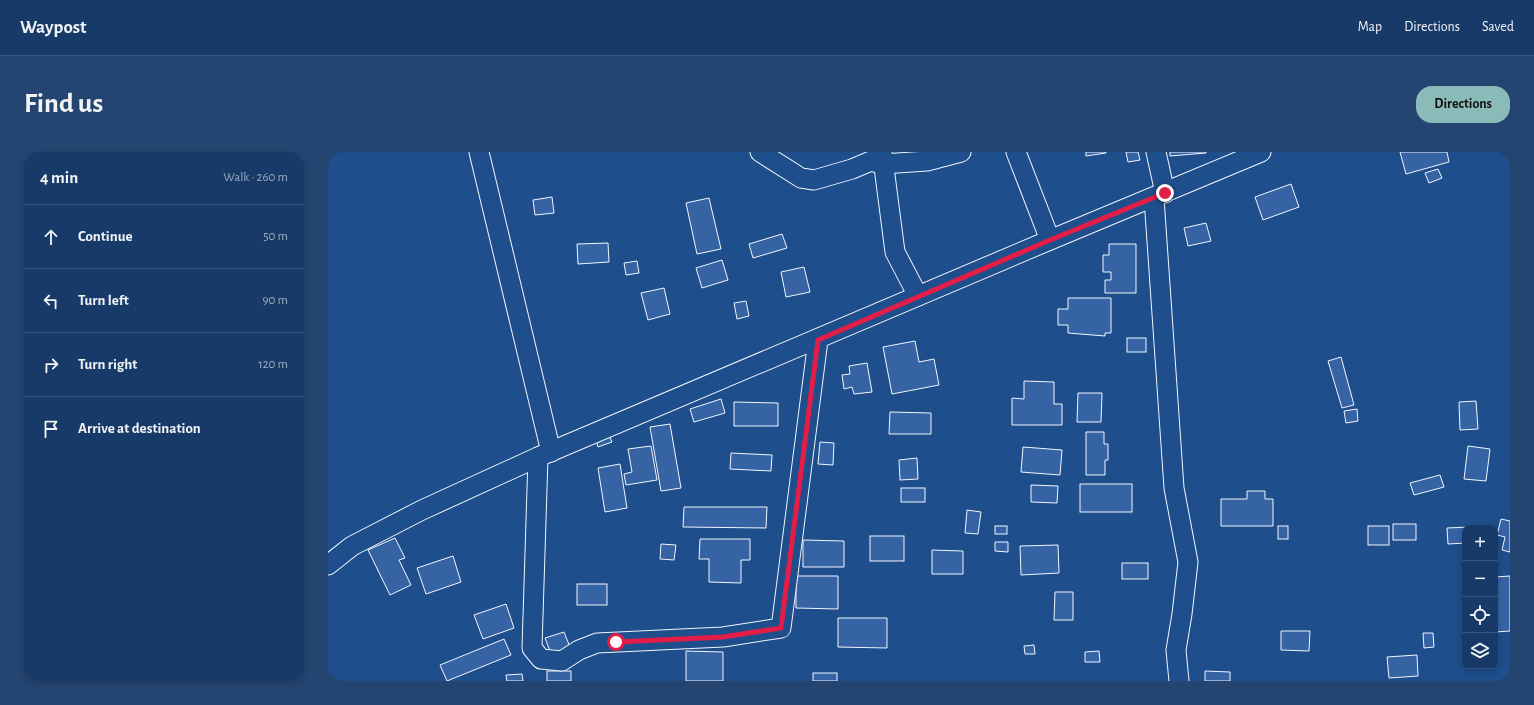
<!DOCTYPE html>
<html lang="en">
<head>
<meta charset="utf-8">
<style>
  :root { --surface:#173a69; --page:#244571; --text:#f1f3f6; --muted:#9eadc0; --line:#36547d; --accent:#8bbbb9 }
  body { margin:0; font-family:"Alegreya Sans",sans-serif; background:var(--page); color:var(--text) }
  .controls { position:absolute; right:12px; bottom:12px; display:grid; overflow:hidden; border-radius:8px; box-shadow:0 2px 6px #0003 }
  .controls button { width:36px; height:36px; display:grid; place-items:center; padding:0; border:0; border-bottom:1px solid var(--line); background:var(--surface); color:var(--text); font:20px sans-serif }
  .stop { position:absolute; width:12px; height:12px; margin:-9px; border:3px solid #e11d48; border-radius:50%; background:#fff }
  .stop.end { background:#e11d48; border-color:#fff; box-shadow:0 1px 4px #0008 }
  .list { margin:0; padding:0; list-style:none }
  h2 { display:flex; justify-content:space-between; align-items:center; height:52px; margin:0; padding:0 16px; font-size:17px }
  h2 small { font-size:13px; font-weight:400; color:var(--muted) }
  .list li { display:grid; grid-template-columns:26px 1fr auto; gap:12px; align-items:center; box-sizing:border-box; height:64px; padding:0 16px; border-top:1px solid var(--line) }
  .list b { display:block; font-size:15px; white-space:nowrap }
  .list em { font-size:13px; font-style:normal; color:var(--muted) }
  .icon { flex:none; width:22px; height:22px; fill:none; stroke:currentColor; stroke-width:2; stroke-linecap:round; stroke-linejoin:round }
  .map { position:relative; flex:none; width:1182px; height:529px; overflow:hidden; border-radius:16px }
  header { display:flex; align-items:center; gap:24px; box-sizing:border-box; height:56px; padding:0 20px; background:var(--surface); border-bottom:1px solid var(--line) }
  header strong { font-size:19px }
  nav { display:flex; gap:22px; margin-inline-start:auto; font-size:14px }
  .intro { display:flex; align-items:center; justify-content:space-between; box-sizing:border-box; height:96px; padding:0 24px }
  h1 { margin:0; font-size:28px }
  .button { padding:10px 18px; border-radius:16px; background:var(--accent); color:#111; font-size:14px; font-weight:700 }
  main { display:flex; gap:24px; padding:0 24px }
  aside { flex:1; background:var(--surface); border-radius:16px; box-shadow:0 2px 6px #0003 }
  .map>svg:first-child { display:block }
  .building { fill:#3563a3; stroke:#f2f6ff }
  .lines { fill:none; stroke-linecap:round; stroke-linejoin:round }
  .street-casing { stroke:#f2f6ff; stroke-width:21 }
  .street { stroke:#1f4e8c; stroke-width:19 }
  .route { stroke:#e11d48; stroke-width:5 }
</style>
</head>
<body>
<header>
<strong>Waypost</strong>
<nav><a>Map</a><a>Directions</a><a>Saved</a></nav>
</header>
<div class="intro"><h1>Find us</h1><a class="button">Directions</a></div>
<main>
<aside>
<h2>4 min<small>Walk · 260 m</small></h2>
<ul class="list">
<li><svg class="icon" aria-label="ahead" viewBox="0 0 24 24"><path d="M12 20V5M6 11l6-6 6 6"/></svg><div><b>Continue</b></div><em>50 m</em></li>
<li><svg class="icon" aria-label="left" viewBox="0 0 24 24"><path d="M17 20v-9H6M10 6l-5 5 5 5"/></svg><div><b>Turn left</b></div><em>90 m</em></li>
<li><svg class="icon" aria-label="right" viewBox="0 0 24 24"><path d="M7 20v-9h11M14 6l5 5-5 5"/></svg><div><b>Turn right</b></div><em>120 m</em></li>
<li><svg class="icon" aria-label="arrive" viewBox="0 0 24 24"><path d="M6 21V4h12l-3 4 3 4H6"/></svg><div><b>Arrive at destination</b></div></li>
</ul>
</aside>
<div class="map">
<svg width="1182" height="529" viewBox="0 0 1182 529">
  <rect width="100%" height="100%" fill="#1f4e8c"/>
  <!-- building -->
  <g class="building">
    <polygon points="758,0 778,0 778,1 758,4"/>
    <polygon points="798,0 810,0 812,8 800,10"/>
    <polygon points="842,0 878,0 878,1 842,4"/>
    <polygon points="1072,0 1119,0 1121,10 1078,22"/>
    <polygon points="1110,17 1114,26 1101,31 1097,21"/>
    <polygon points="963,32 971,55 935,68 927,45"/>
    <polygon points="224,45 226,61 207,63 205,48"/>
    <polygon points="381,46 393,97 369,102 358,51"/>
    <polygon points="878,71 883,89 860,94 856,76"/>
    <polygon points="454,82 459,96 425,106 421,92"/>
    <polygon points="280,91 281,110 250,112 249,92"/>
    <polygon points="781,92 808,92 808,141 777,141 777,128 783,128 783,120 775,120 775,103 781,103"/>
    <polygon points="394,108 400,128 374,136 368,116"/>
    <polygon points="309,109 311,121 298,123 296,111"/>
    <polygon points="476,115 482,140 458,145 453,120"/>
    <polygon points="336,136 342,162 320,168 313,141"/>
    <polygon points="740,146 783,146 783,181 777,181 777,184 740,181 740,173 730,173 730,157 740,157"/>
    <polygon points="418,149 421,164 409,167 406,151"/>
    <rect x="799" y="186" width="19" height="14"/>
    <polygon points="587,189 591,210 606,207 611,233 564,242 555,195"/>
    <polygon points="1013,205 1026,253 1014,256 1000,209"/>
    <polygon points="539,211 544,240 526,242 524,235 516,237 514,223 522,222 521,214"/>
    <polygon points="696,229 726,230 726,252 734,252 734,273 684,273 684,246 696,247"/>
    <polygon points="750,241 774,241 773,270 749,270"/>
    <polygon points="393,247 397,261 366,270 362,257"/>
    <polygon points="1148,249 1150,277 1132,278 1131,250"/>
    <polygon points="406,250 450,251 450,274 406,274"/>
    <polygon points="1029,257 1030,269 1018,271 1016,259"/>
    <polygon points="562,260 603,261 603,282 561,282"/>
    <polygon points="342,272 353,336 333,339 322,275"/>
    <polygon points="758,280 776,280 776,292 780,292 780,308 777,308 777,323 758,323"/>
    <polygon points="280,281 284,290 270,295 267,285"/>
    <polygon points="492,290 506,291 505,313 490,312"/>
    <polygon points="323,294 329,328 298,333 296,322 304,320 300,297"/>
    <polygon points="1140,294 1162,297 1158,329 1136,327"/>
    <polygon points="695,295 734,298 732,323 693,320"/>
    <polygon points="403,301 444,303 443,319 402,317"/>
    <polygon points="589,306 590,327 572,328 571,308"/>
    <polygon points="292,312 299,356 277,360 270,316"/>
    <polygon points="1112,323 1116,335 1086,343 1082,331"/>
    <rect x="752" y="332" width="52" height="28"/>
    <polygon points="703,333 730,334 729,351 703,350"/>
    <rect x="573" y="336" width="24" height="14"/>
    <polygon points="919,339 937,339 937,347 945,347 945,374 893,374 893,347 919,347"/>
    <polygon points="356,355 439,355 438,376 355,375"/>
    <polygon points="639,358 653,360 650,382 637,381"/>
    <polygon points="1173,367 1182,369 1182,400 1174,398 1177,385 1169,383"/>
    <rect x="1065" y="372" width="23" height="16"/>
    <rect x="667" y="374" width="12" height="8"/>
    <rect x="950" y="374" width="10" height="13"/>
    <rect x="1040" y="374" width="21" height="19"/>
    <polygon points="1142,375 1137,376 1137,391 1120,392 1119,376"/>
    <rect x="542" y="384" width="34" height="25"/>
    <polygon points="67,386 77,406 71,408 83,433 62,443 40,398"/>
    <polygon points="372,387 422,387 422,408 413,408 413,431 381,430 381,407 371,407"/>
    <polygon points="475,388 516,389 516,415 475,415"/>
    <polygon points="667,390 680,390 680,400 667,399"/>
    <polygon points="333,392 348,393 346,408 332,407"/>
    <polygon points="730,393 731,421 693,423 692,394"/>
    <polygon points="604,398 635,399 635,422 604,422"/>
    <polygon points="125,404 133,430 98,442 89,416"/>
    <rect x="794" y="411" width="26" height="16"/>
    <polygon points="468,424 510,424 510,457 468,456"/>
    <polygon points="1182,424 1182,479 1167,480 1167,425"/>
    <rect x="249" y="432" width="30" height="21"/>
    <polygon points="727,440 745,440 745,468 726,468"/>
    <polygon points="178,452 186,476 155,487 146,463"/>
    <polygon points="510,466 559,466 559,496 510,495"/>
    <polygon points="953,479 982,479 981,499 953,498"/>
    <polygon points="236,480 242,495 223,502 217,486"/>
    <polygon points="1095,481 1105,481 1106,495 1096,496"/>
    <polygon points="176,487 183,503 119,529 112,513"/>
    <polygon points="706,493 707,502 697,502 696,494"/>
    <polygon points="358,499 395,500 395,529 358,529"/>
    <polygon points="771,499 772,510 757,510 757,500"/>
    <polygon points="1089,503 1090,524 1061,526 1059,505"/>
    <rect x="219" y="519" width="24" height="10"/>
    <polygon points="877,519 902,520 902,529 877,529"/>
    <rect x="485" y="521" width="24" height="8"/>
    <polygon points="194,522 195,529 179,529 178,523"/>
  </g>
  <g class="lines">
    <defs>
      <g id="street">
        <polyline points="151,0 223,300"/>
        <polyline points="432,0 473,26 486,28 524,17 543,9 554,12 599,9 633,0"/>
        <polyline points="554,0 567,100 590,144"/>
        <polyline points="688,0 722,88"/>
        <polyline points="828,0 837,41"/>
        <polyline points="826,46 846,336 860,410 854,462 848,498 851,529"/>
        <polyline points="210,305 204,496 213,507 234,509 251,498 269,491 395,485 453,476 490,188"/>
        <polyline points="0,413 24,394 94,358 210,305 722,88 933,0"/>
      </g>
    </defs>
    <!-- street casing -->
    <use href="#street" class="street-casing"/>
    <!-- street -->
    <use href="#street" class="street"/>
  </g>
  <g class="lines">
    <!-- route -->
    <polyline class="route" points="288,490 395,485 453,476 490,188 722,88 837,41"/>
  </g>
</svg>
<div class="controls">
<button>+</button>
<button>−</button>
<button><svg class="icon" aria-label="locate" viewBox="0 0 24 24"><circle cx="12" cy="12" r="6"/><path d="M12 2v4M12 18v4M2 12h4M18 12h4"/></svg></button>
<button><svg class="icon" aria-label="layers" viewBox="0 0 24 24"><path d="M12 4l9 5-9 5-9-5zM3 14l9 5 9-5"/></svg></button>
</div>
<div class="stop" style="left:288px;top:490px"></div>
<div class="stop end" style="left:837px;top:41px"></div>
</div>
</main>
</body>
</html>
